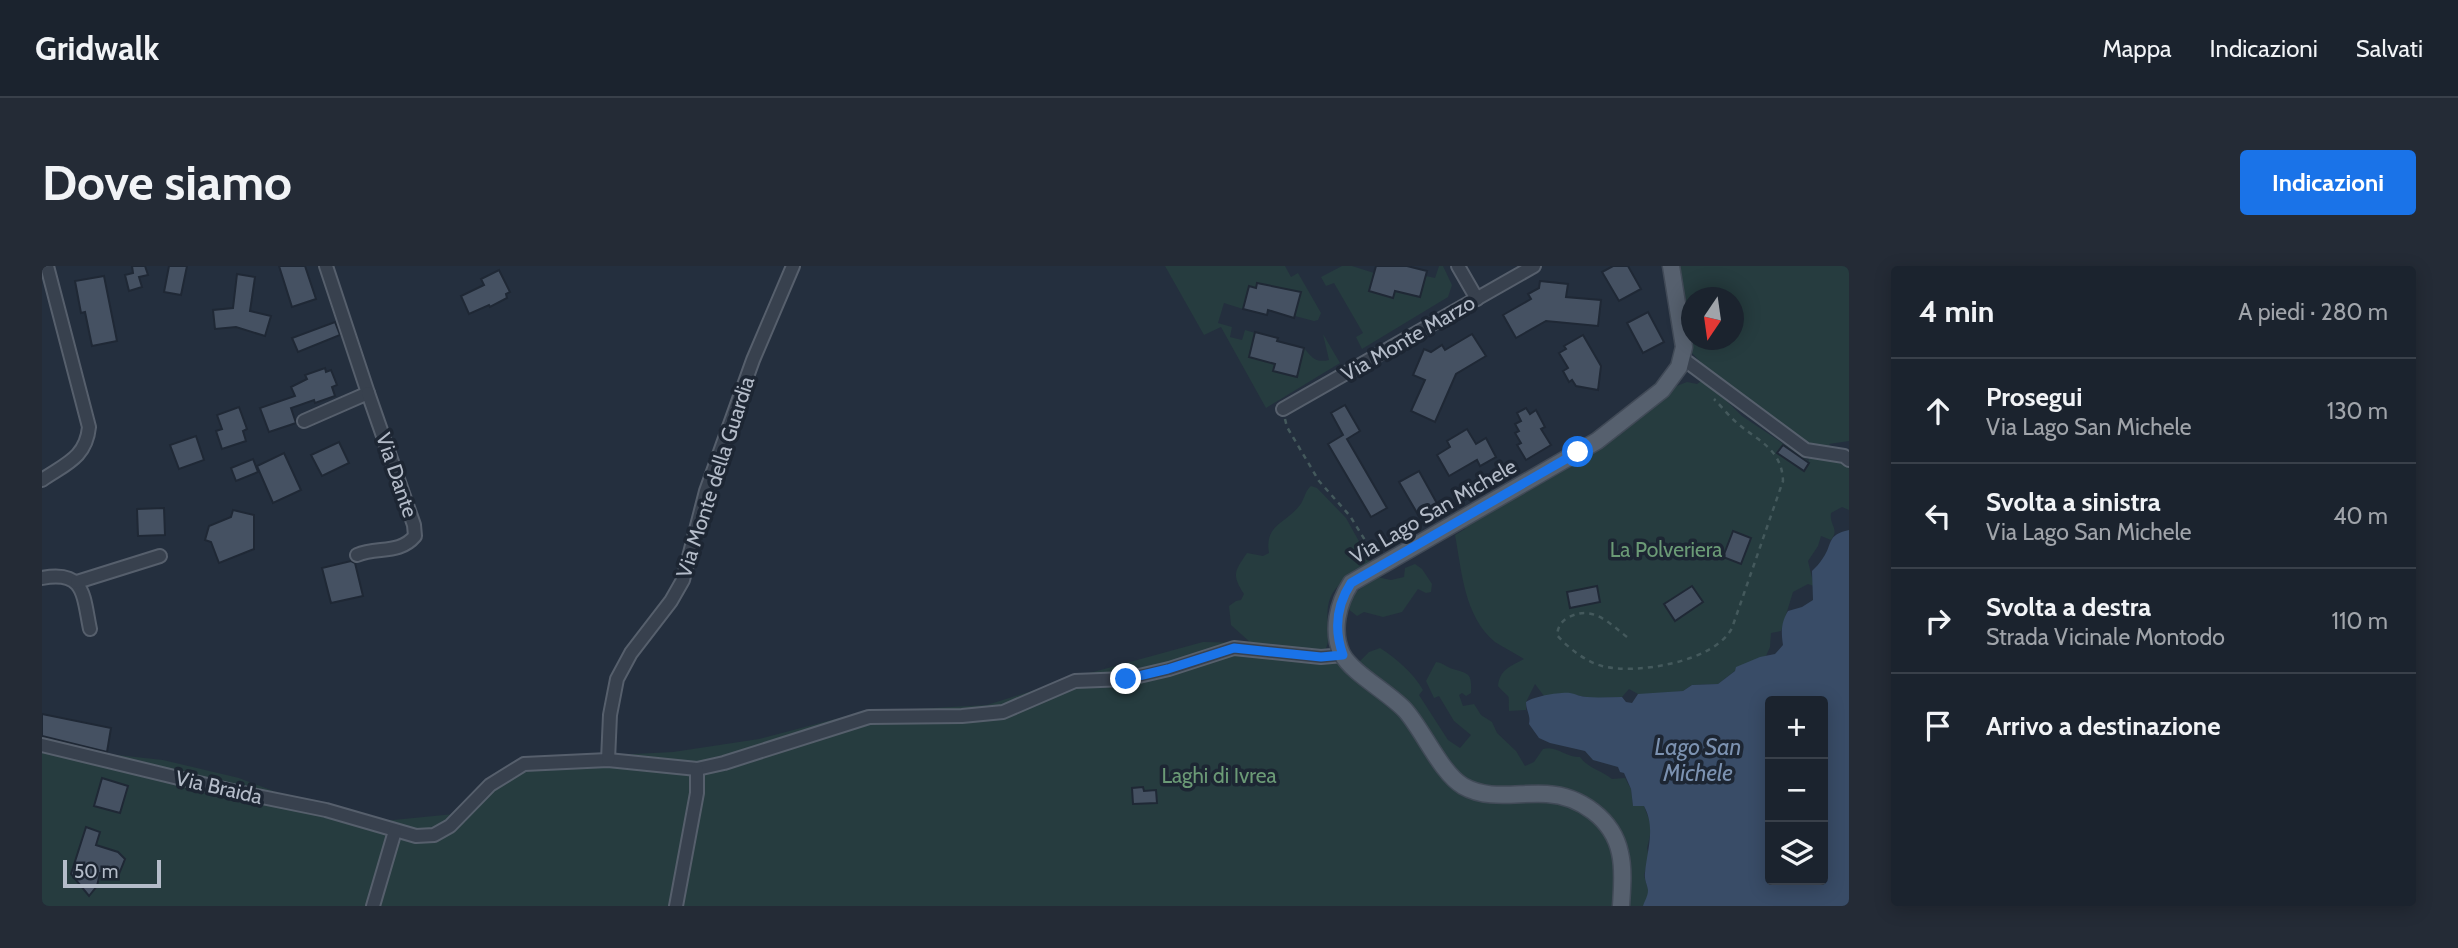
<!DOCTYPE html>
<html lang="it">
<head>
<meta charset="utf-8">
<style>
  :root { --surface:#1b232e; --page:#242b36; --text:#f1f3f6; --muted:#a0a4aa; --line:#39404a; --accent:#1a73e8 }
  body { margin:0; font-family:Cabin,sans-serif; background:var(--page); color:var(--text) }
  .controls { position:absolute; right:21px; bottom:21px; display:grid; overflow:hidden; border-radius:7px; box-shadow:0 4px 18px #0003 }
  .controls button { width:63px; height:63px; display:grid; place-items:center; padding:0; border:0; border-bottom:2px solid var(--line); background:var(--surface); color:var(--text); font:35px sans-serif }
  .compass { position:absolute; left:1639px; top:21px; width:63px; height:63px; border-radius:50%; background:var(--surface); box-shadow:0 4px 18px #0003; rotate:193deg }
  .scale { position:absolute; left:21px; bottom:18px; width:98px; box-sizing:border-box; padding-left:7px; border:4px solid #b4bcc9; border-top:0; font-size:19px; line-height:24px; white-space:nowrap; color:#b4bcc9; -webkit-text-stroke:5px #1d2633; paint-order:stroke }
  .stop { position:absolute; width:21px; height:21px; margin:-16px; border:5px solid #1a73e8; border-radius:50%; background:#fff }
  .stop.end { background:#1a73e8; border-color:#fff; box-shadow:0 2px 7px #0008 }
  .list { margin:0; padding:0; list-style:none }
  h2 { display:flex; justify-content:space-between; align-items:center; height:91px; margin:0; padding:0 28px; font-size:30px }
  h2 small { font-size:23px; font-weight:400; color:var(--muted) }
  .list li { display:grid; grid-template-columns:46px 1fr auto; gap:21px; align-items:center; box-sizing:border-box; height:105px; padding:0 28px; border-top:2px solid var(--line) }
  .list b { display:block; font-size:26px; white-space:nowrap }
  .list p { margin:0; font-size:23px; white-space:nowrap; color:var(--muted) }
  .list em { font-size:23px; font-style:normal; color:var(--muted) }
  .icon { flex:none; width:38px; height:38px; fill:none; stroke:currentColor; stroke-width:2; stroke-linecap:round; stroke-linejoin:round }
  .map { position:relative; flex:none; width:1807px; height:640px; overflow:hidden; border-radius:7px }
  header { display:flex; align-items:center; gap:42px; box-sizing:border-box; height:98px; padding:0 35px; background:var(--surface); border-bottom:2px solid var(--line) }
  header strong { font-size:33px }
  nav { display:flex; gap:38px; margin-inline-start:auto; font-size:24px }
  .intro { display:flex; align-items:center; justify-content:space-between; box-sizing:border-box; height:168px; padding:0 42px }
  h1 { margin:0; font-size:49px }
  .button { padding:18px 32px; border-radius:7px; background:var(--accent); color:#fff; font-size:24px; font-weight:700 }
  main { display:flex; gap:42px; padding:0 42px }
  aside { flex:1; background:var(--surface); border-radius:7px; box-shadow:0 4px 18px #0003 }
  .map>svg:first-child { display:block }
  .green { fill:#263c3f; fill-rule:evenodd }
  .water { fill:#394c67; fill-rule:evenodd }
  .building { fill:#455162; stroke:#1f2835; stroke-width:2 }
  .lines { fill:none; stroke-linecap:round; stroke-linejoin:round }
  .minor-casing { stroke:#565f6c; stroke-width:16 }
  .major-casing { stroke:#414a57; stroke-width:19 }
  .path { stroke:#44595c; stroke-width:2.5; stroke-dasharray:5 5; stroke-linecap:butt }
  .minor { stroke:#38414e; stroke-width:12 }
  .major { stroke:#56606e; stroke-width:16 }
  .route { stroke:#1a73e8; stroke-width:9 }
  .labels { text-anchor:middle; dominant-baseline:central; stroke-width:7; stroke-linejoin:round; paint-order:stroke }
  .street-label { font-size:21px; fill:#b4bcc9; stroke:#1d2633 }
  .park-label { font-size:21px; fill:#6b9a76; stroke:#1d2633 }
  .water-label { font-size:23px; font-style:italic; fill:#7c92b1; stroke:#1d2633 }
</style>
</head>
<body>
<header>
<strong>Gridwalk</strong>
<nav><a>Mappa</a><a>Indicazioni</a><a>Salvati</a></nav>
</header>
<div class="intro"><h1>Dove siamo</h1><a class="button">Indicazioni</a></div>
<main>
<div class="map">
<svg width="1807" height="640" viewBox="0 0 1807 640">
  <rect width="100%" height="100%" fill="#242f3e"/>
  <!-- green -->
  <g class="green">
    <path d="M1123,0H1243L1249,11L1256,7L1279,47L1276,54L1272,55L1253,50L1259,26L1216,17L1214,22L1207,21L1201,43L1182,37L1176,57L1190,61L1188,71L1200,74L1203,64L1213,67L1207,91L1228,97L1233,95L1231,105L1255,111L1262,82C1270,92 1274,97 1287,94L1281,68L1298,97L1224,142L1179,61L1162,69Z"/>
    <polygon points="1300,0 1310,0 1332,7 1327,25 1351,31 1354,22 1357,25 1378,31 1384,10 1393,12 1397,0 1401,0 1410,19 1406,31 1320,83 1314,71 1321,67 1292,17 1284,20 1279,11"/>
    <path d="M1635,0H1807V175L1787,178L1807,201V244L1800,241L1789,247C1787,259 1798,263 1789,274L1779,270L1776,280L1766,295L1772,320L1766,318L1751,326L1739,365L1729,367L1728,381L1724,390L1694,404L1676,418L1650,419L1641,425L1614,428H1596L1587,423L1580,431C1568,431 1555,433 1544,431C1531,429 1521,424 1509,431L1502,430L1493,418L1484,436V444L1467,445C1466,424 1470,436 1456,420C1458,403 1469,400 1482,393C1473,387 1462,382 1453,376C1422,350 1420,306 1413,269L1423,263V254L1546,188L1610,143L1632,121L1645,116L1655,118L1662,113L1700,150L1767,195L1763,179L1674,112L1646,83ZM1650,32H1692V74H1650Z"/>
    <path d="M1269,220L1275,222L1304,252L1329,297C1315,306 1299,313 1290,328C1279,348 1293,376 1281,386L1336,412L1317,396L1327,386L1338,382C1354,392 1372,408 1381,424L1377,429L1406,474L1418,482L1429,469L1412,455L1397,430L1392,432L1384,415L1394,396C1402,397 1404,401 1411,403C1427,408 1430,407 1429,427L1424,430L1420,427L1417,429L1421,440L1432,438L1439,449L1450,456L1455,467L1474,485L1483,500L1492,496L1501,483C1515,479 1522,491 1538,491C1547,503 1559,504 1570,513L1583,512L1589,523L1591,539L1602,540L1608,556L1609,566L1605,582L1607,593L1602,609L1607,627V640H0V485L29,484L121,494L197,512L263,537L331,556L412,548L478,499L533,491L631,486L717,473L820,446L945,439L1044,408L1161,376L1209,377L1189,359L1187,340L1194,335L1199,334L1202,328C1189,308 1193,305 1205,287L1221,290L1227,287C1222,258 1245,257 1258,239C1263,232 1263,225 1269,220Z"/>
    <polygon points="1373,298 1380,303 1390,318 1389,326 1384,327 1376,323 1360,346 1341,351 1322,346 1315,350 1305,342 1314,326 1335,311 1349,314 1362,311 1363,302"/>
  </g>
  <!-- water -->
  <path class="water" d="M1807,264V640H1601C1603,634 1606,630 1606,624C1605,618 1602,613 1603,607C1605,584 1614,562 1602,540H1591L1589,523L1582,507L1578,506L1576,501L1551,494L1543,485L1508,477L1497,472L1487,458C1489,449 1484,445 1484,436C1493,430 1518,426 1528,427C1534,428 1539,431 1545,431C1556,432 1568,431 1580,431L1584,436L1590,437L1596,428L1641,425L1650,419L1676,418L1693,405L1694,401L1718,391L1733,388L1741,379C1739,365 1739,357 1746,345L1760,341L1771,334L1770,305C1774,301 1778,297 1781,292C1791,278 1784,269 1807,264ZM1728,435H1781V614H1728Z"/>
  <!-- building -->
  <g class="building">
    <polygon points="90,0 103,0 106,9 97,11 100,21 87,25 83,9 91,7"/>
    <polygon points="127,0 145,0 139,29 122,26"/>
    <polygon points="237,0 263,0 274,33 250,41"/>
    <polygon points="1334,0 1365,0 1385,5 1378,31 1353,25 1351,32 1327,25"/>
    <polygon points="1571,0 1586,0 1599,23 1577,35 1560,6"/>
    <polygon points="457,4 468,26 464,28 465,32 448,41 447,39 427,48 419,30 442,19 439,13"/>
    <polygon points="195,8 213,11 208,45 229,50 223,70 194,61 173,63 171,44 191,42"/>
    <polygon points="62,10 75,75 50,80 43,46 39,47 33,15"/>
    <polygon points="1498,15 1526,18 1524,31 1559,34 1556,60 1504,55 1474,72 1461,49 1489,33 1486,28 1497,22"/>
    <polygon points="1215,17 1259,26 1252,52 1226,44 1225,49 1201,43 1207,20 1214,22"/>
    <polygon points="1606,46 1622,76 1601,87 1585,57"/>
    <polygon points="293,56 298,69 256,86 250,72"/>
    <polygon points="1213,66 1236,72 1235,75 1262,82 1255,111 1231,105 1233,98 1207,91"/>
    <polygon points="1430,68 1444,90 1414,108 1393,156 1369,145 1383,114 1371,109 1382,83 1389,86 1400,79 1403,84"/>
    <polygon points="1541,69 1559,100 1556,124 1534,120 1530,114 1527,116 1521,105 1526,102 1517,87 1524,83 1522,80"/>
    <polygon points="283,102 284,106 289,104 295,119 290,121 293,130 273,137 272,134 249,142 254,157 227,166 218,142 253,130 249,121 265,113 263,109"/>
    <polygon points="1303,139 1318,165 1305,173 1345,242 1329,251 1286,178 1301,169 1289,147"/>
    <polygon points="197,141 205,163 201,165 204,175 180,183 174,165 180,163 175,149"/>
    <polygon points="1484,142 1488,148 1494,144 1503,161 1499,163 1509,179 1484,194 1475,179 1479,177 1473,167 1477,165 1473,158 1479,155 1475,147"/>
    <polygon points="1425,163 1434,178 1444,172 1454,191 1438,200 1435,194 1407,210 1395,189 1408,181 1405,175"/>
    <polygon points="154,170 162,194 137,203 128,179"/>
    <polygon points="297,176 307,197 280,210 269,189"/>
    <polygon points="1741,179 1767,197 1762,205 1735,187"/>
    <polygon points="242,187 259,224 231,237 215,200"/>
    <polygon points="211,193 216,206 194,215 189,202"/>
    <polygon points="1377,205 1397,241 1378,252 1357,216"/>
    <polygon points="122,242 123,269 96,270 95,243"/>
    <polygon points="191,244 212,249 212,283 177,297 169,276 163,274 167,260 189,251"/>
    <polygon points="1691,265 1709,272 1699,298 1681,291"/>
    <polygon points="309,295 313,297 321,330 289,337 280,302"/>
    <polygon points="1555,320 1558,336 1528,342 1525,326"/>
    <polygon points="1650,320 1661,336 1633,355 1622,338"/>
    <polygon points="0,448 69,462 65,486 0,470"/>
    <polygon points="60,512 86,520 78,547 52,540"/>
    <polygon points="1101,521 1102,525 1114,524 1115,537 1091,538 1090,522"/>
    <polygon points="44,561 58,566 54,579 76,586 83,593 77,608 58,607 55,620 47,630 29,608"/>
  </g>
  <g class="lines">
    <defs>
      <g id="minor">
        <polyline points="1416,0 1435,33"/>
        <polyline points="1640,92 1764,184 1802,190 1807,194"/>
        <polyline points="1241,143 1492,0"/>
        <polyline points="262,155 326,127 284,0"/>
        <path d="M0,214C23,198 44,192 47,161L5,0"/>
        <path d="M315,289C335,280 357,289 373,270L372,259L326,127"/>
        <path d="M0,312C43,304 41,329 48,363"/>
        <polyline points="35,316 118,290"/>
        <polyline points="0,479 186,524 284,544 374,570 392,569 408,560 448,519 482,498 566,494 655,503 682,497 827,451 920,450 961,446 1033,415 1084,413 1127,403 1192,382 1279,391 1301,389"/>
        <polyline points="566,494 568,449 575,413 589,387 629,335 641,314 664,225 711,94 751,0"/>
        <polyline points="331,640 353,565"/>
        <polyline points="634,640 655,527 655,503"/>
      </g>
      <path id="major" d="M1579,640C1580,623 1582,604 1578,587C1571,553 1538,530 1505,528C1477,526 1447,535 1421,520C1399,507 1381,464 1363,444C1346,426 1310,407 1300,388C1289,365 1296,337 1309,317L1555,175L1620,124L1637,101L1642,81L1629,0"/>
    </defs>
    <!-- minor casing -->
    <use href="#minor" class="minor-casing"/>
    <!-- major casing -->
    <use href="#major" class="major-casing"/>
    <!-- path -->
    <g class="path">
      <polyline points="1243,153 1245,161 1277,215 1308,250 1331,287"/>
      <path d="M1585,371C1567,357 1551,339 1527,351C1519,355 1516,361 1515,369C1525,381 1544,396 1560,400C1593,409 1673,396 1690,362L1741,215C1740,183 1716,175 1695,157C1687,150 1680,141 1672,133"/>
    </g>
    <!-- minor -->
    <use href="#minor" class="minor"/>
    <!-- major -->
    <use href="#major" class="major"/>
  </g>
  <g class="lines">
    <!-- route -->
    <path class="route" d="M1084,413L1126,403L1192,382L1279,391L1301,389C1292,364 1294,340 1309,317L1536,186"/>
  </g>
  <g class="labels">
    <!-- street labels -->
    <g class="street-label">
      <text transform="translate(1366 72) rotate(-30)">Via Monte Marzo</text>
      <text transform="translate(355 209) rotate(71)">Via Dante</text>
      <text transform="translate(673 211) rotate(-72)">Via Monte della Guardia</text>
      <text transform="translate(1391 245) rotate(-30)">Via Lago San Michele</text>
      <text transform="translate(177 521) rotate(13)">Via Braida</text>
    </g>
    <!-- park labels -->
    <g class="park-label">
      <text x="1624" y="283">La Polveriera</text>
      <text x="1177" y="509">Laghi di Ivrea</text>
    </g>
    <!-- water labels -->
    <g class="water-label">
      <text x="1656" y="481">Lago San<tspan x="1656" dy="26">Michele</tspan></text>
    </g>
  </g>
</svg>
<div class="controls">
<button>+</button>
<button>−</button>
<button><svg class="icon" aria-label="layers" viewBox="0 0 24 24"><path d="M12 4l9 5-9 5-9-5zM3 14l9 5 9-5"/></svg></button>
</div>
<svg class="compass" viewBox="-18 -18 36 36"><path d="M0-13l5 13h-10z" fill="#e53935"/><path d="M0 13l5-13h-10z" fill="#a0a4aa"/></svg>
<div class="scale">50 m</div>
<div class="stop" style="left:1536px;top:186px"></div>
<div class="stop end" style="left:1084px;top:413px"></div>
</div>
<aside>
<h2>4 min<small>A piedi · 280 m</small></h2>
<ul class="list">
<li><svg class="icon" aria-label="ahead" viewBox="0 0 24 24"><path d="M12 20V5M6 11l6-6 6 6"/></svg><div><b>Prosegui</b><p>Via Lago San Michele</p></div><em>130 m</em></li>
<li><svg class="icon" aria-label="left" viewBox="0 0 24 24"><path d="M17 20v-9H6M10 6l-5 5 5 5"/></svg><div><b>Svolta a sinistra</b><p>Via Lago San Michele</p></div><em>40 m</em></li>
<li><svg class="icon" aria-label="right" viewBox="0 0 24 24"><path d="M7 20v-9h11M14 6l5 5-5 5"/></svg><div><b>Svolta a destra</b><p>Strada Vicinale Montodo</p></div><em>110 m</em></li>
<li><svg class="icon" aria-label="arrive" viewBox="0 0 24 24"><path d="M6 21V4h12l-3 4 3 4H6"/></svg><div><b>Arrivo a destinazione</b></div></li>
</ul>
</aside>
</main>
</body>
</html>
